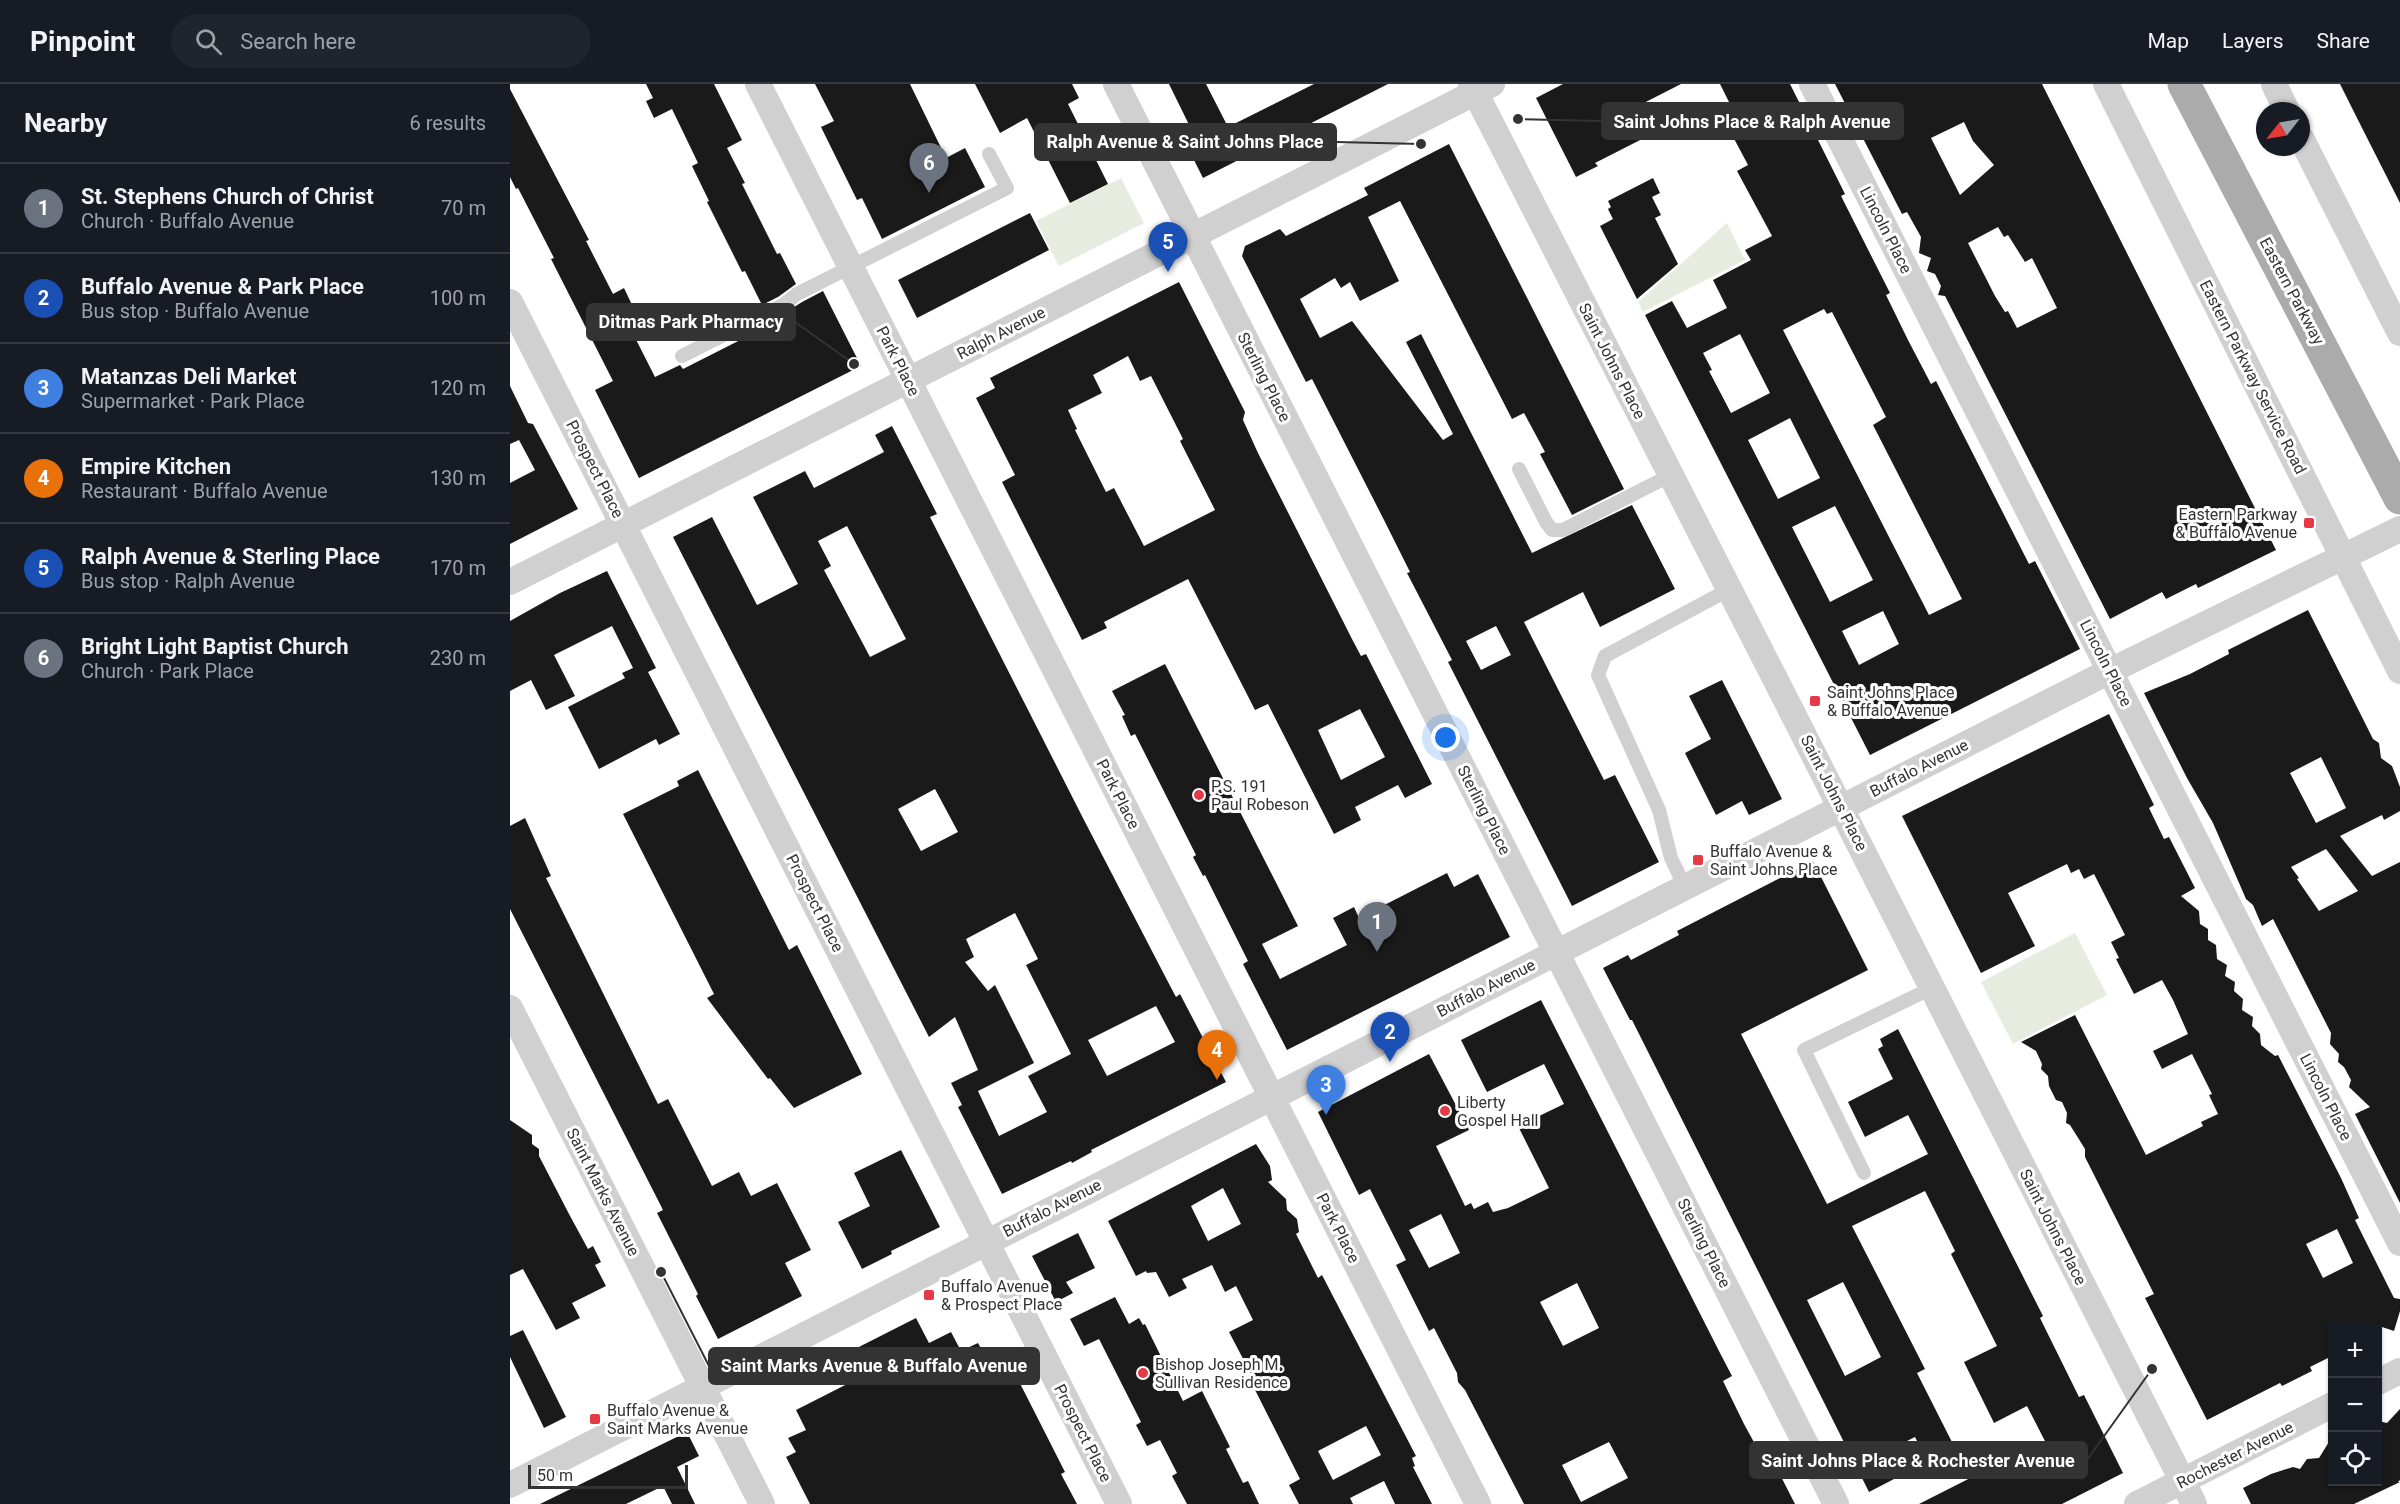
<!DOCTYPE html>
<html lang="en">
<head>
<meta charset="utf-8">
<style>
  :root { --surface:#171b24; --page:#20242c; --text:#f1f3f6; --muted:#9ea1a6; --line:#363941; --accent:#1a73e8 }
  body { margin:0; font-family:Roboto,sans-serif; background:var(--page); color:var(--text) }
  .controls { position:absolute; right:18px; bottom:18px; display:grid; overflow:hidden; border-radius:0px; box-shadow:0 2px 4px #0004 }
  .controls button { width:54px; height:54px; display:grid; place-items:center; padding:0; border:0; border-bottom:2px solid var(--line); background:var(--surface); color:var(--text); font:30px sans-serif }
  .compass { position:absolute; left:1746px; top:18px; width:54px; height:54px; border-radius:50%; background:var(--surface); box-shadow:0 2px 4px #0004; rotate:239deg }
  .scale { position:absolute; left:18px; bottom:15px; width:160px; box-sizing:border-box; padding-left:6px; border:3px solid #333; border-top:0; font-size:16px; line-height:21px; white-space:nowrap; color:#333; -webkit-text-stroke:4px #fff; paint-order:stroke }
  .you { position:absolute; left:936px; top:654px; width:21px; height:21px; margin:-15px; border:4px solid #fff; border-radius:50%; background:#1a73e8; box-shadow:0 0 0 9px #1a73e833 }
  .badge { display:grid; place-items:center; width:39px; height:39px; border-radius:50%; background:var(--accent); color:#fff; font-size:20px; font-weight:700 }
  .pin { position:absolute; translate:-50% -50px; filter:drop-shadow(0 2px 3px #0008) }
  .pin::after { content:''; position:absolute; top:32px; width:21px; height:18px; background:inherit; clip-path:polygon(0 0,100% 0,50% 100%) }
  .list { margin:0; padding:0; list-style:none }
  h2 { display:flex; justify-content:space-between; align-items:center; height:78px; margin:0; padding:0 24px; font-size:26px }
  h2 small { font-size:20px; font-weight:400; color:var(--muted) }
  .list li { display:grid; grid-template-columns:39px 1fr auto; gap:18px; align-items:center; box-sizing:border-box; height:90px; padding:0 24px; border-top:2px solid var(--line) }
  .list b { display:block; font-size:22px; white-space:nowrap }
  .list p { margin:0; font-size:20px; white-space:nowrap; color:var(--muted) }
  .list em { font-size:20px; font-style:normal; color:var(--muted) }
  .icon { flex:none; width:33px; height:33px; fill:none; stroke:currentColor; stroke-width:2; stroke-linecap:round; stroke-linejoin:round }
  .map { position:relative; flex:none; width:1890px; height:1420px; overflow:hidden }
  header { display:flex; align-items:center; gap:36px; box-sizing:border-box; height:84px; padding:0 30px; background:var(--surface); border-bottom:2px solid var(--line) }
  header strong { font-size:28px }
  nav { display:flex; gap:33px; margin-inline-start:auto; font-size:21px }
  .search { width:420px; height:54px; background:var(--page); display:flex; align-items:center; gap:15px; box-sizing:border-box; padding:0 21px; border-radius:33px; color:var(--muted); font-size:22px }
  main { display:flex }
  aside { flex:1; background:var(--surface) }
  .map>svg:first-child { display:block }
  .green { fill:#e6ecdf }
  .building { fill:#1a1a1a; fill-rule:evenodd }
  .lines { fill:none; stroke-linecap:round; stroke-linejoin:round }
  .lane { stroke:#d0d0d0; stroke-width:14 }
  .street { stroke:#d0d0d0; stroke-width:26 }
  .primary { stroke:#ababab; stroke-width:33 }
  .poi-dot { fill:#e63946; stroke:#fff; stroke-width:2 }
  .labels { text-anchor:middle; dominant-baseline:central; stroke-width:6; stroke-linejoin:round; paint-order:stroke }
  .street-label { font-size:16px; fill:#333; stroke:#fff }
  .poi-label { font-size:16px; fill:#333; stroke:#fff; text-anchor:start }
  .leader { fill:none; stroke:#333; stroke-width:2 }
  .callout-dot { fill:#333; stroke:#fff; stroke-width:2 }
  .callout { fill:#333; stroke:#333; stroke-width:2 }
  .callout-label { font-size:18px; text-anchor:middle; font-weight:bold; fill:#fff }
</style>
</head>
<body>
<header>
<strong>Pinpoint</strong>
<div class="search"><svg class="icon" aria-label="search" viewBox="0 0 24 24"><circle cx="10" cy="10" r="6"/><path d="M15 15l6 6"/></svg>Search here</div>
<nav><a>Map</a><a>Layers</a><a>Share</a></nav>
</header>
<main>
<aside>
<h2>Nearby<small>6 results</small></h2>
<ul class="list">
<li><span class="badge" style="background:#6b7280">1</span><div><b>St. Stephens Church of Christ</b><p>Church · Buffalo Avenue</p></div><em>70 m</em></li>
<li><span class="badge" style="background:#1a4fb4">2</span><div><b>Buffalo Avenue &amp; Park Place</b><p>Bus stop · Buffalo Avenue</p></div><em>100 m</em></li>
<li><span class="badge" style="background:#3f7fe0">3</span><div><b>Matanzas Deli Market</b><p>Supermarket · Park Place</p></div><em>120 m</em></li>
<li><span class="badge" style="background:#e8710a">4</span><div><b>Empire Kitchen</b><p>Restaurant · Buffalo Avenue</p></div><em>130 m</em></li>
<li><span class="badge" style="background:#1a4fb4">5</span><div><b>Ralph Avenue &amp; Sterling Place</b><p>Bus stop · Ralph Avenue</p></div><em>170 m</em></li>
<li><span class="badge" style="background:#6b7280">6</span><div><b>Bright Light Baptist Church</b><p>Church · Park Place</p></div><em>230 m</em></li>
</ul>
</aside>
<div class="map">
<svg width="1890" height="1420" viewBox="0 0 1890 1420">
  <rect width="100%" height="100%" fill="#fff"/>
  <!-- green -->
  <g class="green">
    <polygon points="611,94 634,139 549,182 526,137"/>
    <polygon points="1217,139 1235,176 1133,228 1128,218"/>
    <polygon points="1565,849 1597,911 1503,960 1471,898"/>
  </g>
  <!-- building -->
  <g class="building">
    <polygon points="136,0 204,0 232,56 217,64 235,99 232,100 267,170 270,169 286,200 268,213 252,221 235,187 232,188 197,118 199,117 182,82 188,79 162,25 144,34 136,17 143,14"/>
    <polygon points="305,0 400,0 436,74 455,64 475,103 372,155 352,114 347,116 311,43 324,37"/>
    <polygon points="465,0 562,0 569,14 558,20 598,100 560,119 517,34 490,49"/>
    <polygon points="659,0 696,0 718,43 804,0 878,0 693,94 678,64 688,59"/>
    <polygon points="1053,0 1171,0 1124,24 1138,52 1085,79 1088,82 1066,93 1026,14"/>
    <path d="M1210,0H1280L1335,110L1331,112L1380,209L1376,211L1398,256L1421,300L1426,297L1519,480L1525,477L1570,565L1360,671L1135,231L1162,217L1177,244L1217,224L1203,196L1241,176L1235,166L1262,152L1227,87L1238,81L1212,32L1223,26ZM1314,225L1317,230L1322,228L1376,333L1363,341L1452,515L1419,531L1273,246ZM1230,250L1260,309L1221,329L1199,287L1202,286L1193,269ZM1280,334L1310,394L1268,415L1238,356ZM1325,422L1363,496L1320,518L1282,443ZM1373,527L1389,560L1349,581L1332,547Z"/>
    <path d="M1325,0H1532L1766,466L1688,504L1686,500L1656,515L1652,508L1600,535L1435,212L1428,211L1431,202L1425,190L1417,187L1421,174L1409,169L1411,153L1397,128L1392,130ZM1454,38L1463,57L1484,81L1450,111L1421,54ZM1488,143L1494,153L1498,151L1515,178L1522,174L1547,224L1507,244L1498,227L1495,228L1485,212L1458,159Z"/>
    <polygon points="1830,0 1890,0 1890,119 1846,32"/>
    <polygon points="0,5 79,156 76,157 103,210 114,204 122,221 111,226 145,293 170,281 173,285 244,249 292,218 313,207 351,282 129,394 85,306 103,297 41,175 44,174 8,104 6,105 0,93"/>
    <path d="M939,60L1114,405L1062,431L1030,370L1035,368L1014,329L1002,335L890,117L858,133L889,197L850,217L840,198L831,204L825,194L790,215L810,254L842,237L933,356L943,350L896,258L911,250L1022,469L1122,421L1165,505L1090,543L1073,508L1014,538L1094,696L1105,691L1149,778L1062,822L938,578L942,576L897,489L900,488L873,434L802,295L796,298L732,172L735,162L770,145L776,152L858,111L854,104ZM986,542L1001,571L971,586L956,557Z"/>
    <polygon points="1143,94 1150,109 1142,113 1151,131 1145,134 1168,180 1127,215 1090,142 1103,135 1098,125 1101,123 1098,117"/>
    <polygon points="520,129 539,166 407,234 388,196"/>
    <path d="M669,198L735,328L733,336L748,369L842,555L851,572L856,570L922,700L895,714L888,701L845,723L851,736L824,750L758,620L745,626L678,495L594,538L597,544L572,556L492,398L505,391L466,314L485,304L480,294ZM618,272L630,297L641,292L673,355L670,357L705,426L634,462L604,404L596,408L565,346L567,345L558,326L592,309L583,291ZM850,625L875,673L831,696L808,646Z"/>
    <polygon points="0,302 18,339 23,340 68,425 0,460 0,399 25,386 9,356 0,360"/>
    <path d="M382,342L427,430L420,433L574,736L657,896L666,913L670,910L716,998L581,1066L582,1068L562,1079L561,1077L492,1110L448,1023L452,1021L441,999L468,986L445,933L419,953L163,453L202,433L247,521L288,500L243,413L295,387L304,404L374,368L365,351ZM337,442L396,555L360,573L314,486L321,482L308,457ZM425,705L448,748L411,767L388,725ZM505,829L528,875L516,881L561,970L518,992L537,1028L489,1052L468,1007L524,979L485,901L478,907L455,878L464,873L456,855ZM646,922L665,958L597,992L578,956Z"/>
    <polygon points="97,487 146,584 138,588 170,650 149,661 146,655 89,685 58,623 115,594 112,589 123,584 102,542 44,571 65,612 36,626 21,596 0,607 0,537 50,509"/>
    <path d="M1798,526L1851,631L1863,655L1869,659L1871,674L1882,682L1890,703V727L1874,736L1872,731L1830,752L1862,792L1890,778V1119L1845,1030L1860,1023L1839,1003L1841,996L1834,983L1828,978L1829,970L1820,960L1821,949L1763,835L1752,842L1743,821L1736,815L1703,739L1677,694L1634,609L1680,590L1719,570L1718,566ZM1811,673L1836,724L1806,739L1780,689ZM1816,765L1848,807L1809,827L1787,795L1789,794L1781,783Z"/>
    <polygon points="655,580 788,842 752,860 770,895 837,861 823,834 844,823 849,834 937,789 944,803 968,790 1000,853 777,966 733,880 738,877 695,791 693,792 683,773 686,771 625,650 621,652 612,632 615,631 602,607"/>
    <polygon points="1212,596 1272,715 1239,731 1232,717 1206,731 1175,669 1201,655 1179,612"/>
    <path d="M1599,630L1644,721L1639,724L1654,755L1659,753L1685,804L1671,812L1689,827L1690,840L1698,845V856L1706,861L1707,875L1717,881L1715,892L1725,898L1724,907L1733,915L1732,926L1743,933L1742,942L1750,950L1751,961L1765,972L1768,971L1831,1094L1849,1134L1845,1136L1884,1214L1890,1215V1227L1884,1247L1872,1243L1822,1245V1272L1800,1283L1802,1287L1772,1302L1770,1299L1697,1336L1635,1214L1644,1210L1575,1073V1065L1560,1041L1556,1039L1557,1029L1552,1018L1546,1016L1539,1002L1538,992L1531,985L1532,980L1526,967L1511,958L1565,931L1636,1071L1693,1042L1691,1038L1708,1030L1699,1011L1702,1010L1682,970L1652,985L1643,967L1678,950L1663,916L1652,896L1624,910L1606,875L1609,874L1601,858L1615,851L1584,790L1574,795L1569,785L1561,789L1557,780L1498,809L1525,862L1471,889L1392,732ZM1827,1145L1843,1179L1813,1194L1796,1160Z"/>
    <polygon points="188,686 279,866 287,861 352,990 284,1024 260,994 258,995 197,914 204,910 113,730 169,702 167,697"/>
    <polygon points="15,734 41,792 36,794 148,1020 158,1015 202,1102 229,1088 241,1112 267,1099 301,1166 275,1179 292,1212 208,1255 186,1212 188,1210 147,1129 153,1126 0,825 0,742"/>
    <path d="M1303,777L1358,886L1231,950L1317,1120L1418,1070L1398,1031L1355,1053L1338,1018L1383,995L1368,965L1373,962L1370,955L1388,945L1533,1232L1530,1234L1569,1313L1574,1311L1613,1389L1552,1420H1409L1478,1385L1482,1392L1538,1363L1517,1322L1484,1339L1454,1278L1487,1262L1441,1170L1445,1167L1415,1107L1342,1142L1415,1285L1407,1289L1445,1364L1418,1378L1405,1353L1373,1369L1386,1394L1359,1408L1122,936H1120L1093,884L1118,871L1121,876L1169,851L1167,847ZM1333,1198L1371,1273L1335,1292L1297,1216Z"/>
    <path d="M1031,916L1210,1269L1222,1292L1213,1297L1234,1340L1257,1382L1264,1379L1285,1420H1014L955,1306L948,1298L947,1289L924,1244L919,1247L886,1181L896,1176L860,1105L849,1111L808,1028L919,970L959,1046L926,1062L955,1122L961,1119L964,1125L978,1118L983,1128L998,1124L1039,1104L1008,1042L1054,1020L1034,980L977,1008L951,956ZM931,1130L950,1169L919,1184L899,1146ZM1067,1199L1089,1244L1053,1262L1030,1218ZM1099,1358L1118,1394L1071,1418L1052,1381Z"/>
    <polygon points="0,1036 22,1051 22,1060 29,1065 29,1072 59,1130 78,1165 83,1162 91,1178 85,1181 96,1202 62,1219 70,1234 46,1246 13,1185 0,1191"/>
    <path d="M746,1060L760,1082L762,1096L758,1098L776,1115L777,1126L787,1135L789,1148L786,1150L808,1194L812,1191L906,1372L902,1374L905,1382L903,1383L922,1420H885L874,1397L840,1414L843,1420H789L779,1401L790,1395L738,1292L741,1290L719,1248L743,1236L726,1202L715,1208L702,1181L672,1195L677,1204L659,1213L646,1188L637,1189L636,1187L626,1192L598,1137ZM713,1104L731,1140L698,1157L681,1122ZM856,1342L871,1371L823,1396L808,1367Z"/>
    <polygon points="391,1066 430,1143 381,1167 382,1170 352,1185 328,1138 360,1122 344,1089"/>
    <polygon points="568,1149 585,1184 556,1198 563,1209 546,1218 522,1172"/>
    <polygon points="605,1213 619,1240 629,1234 633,1241 635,1240 673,1317 692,1307 720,1363 716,1365 733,1399 738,1397 749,1420 677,1420 662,1392 667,1389 650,1356 637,1362 626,1341 631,1338 589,1255 574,1262 560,1235"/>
    <polygon points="406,1234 419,1259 441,1248 451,1267 468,1259 475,1272 492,1264 555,1388 551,1390 567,1420 300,1420 276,1373 286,1368 278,1354 296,1346 286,1326 351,1293 339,1268"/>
    <polygon points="13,1246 56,1333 34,1344 0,1273 0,1252"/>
    <polygon points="1890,1325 1890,1396 1888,1398 1890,1398 1844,1420 1741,1420 1733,1404 1761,1390 1783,1383 1790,1385 1797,1375 1809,1374 1822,1353 1822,1398 1868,1398 1868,1337 1877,1339"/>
    <polygon points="177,1348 189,1372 167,1383 185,1420 162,1420 153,1402 116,1420 30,1420"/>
  </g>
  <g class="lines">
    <!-- lane -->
    <g class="lane">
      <polyline points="172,272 273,221 287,210 497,104 479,70"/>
      <polyline points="1009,385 1036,438 1042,446 1053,446 1161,391"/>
      <polyline points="1175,803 1161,774 1149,726 1088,591 1095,572 1220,505"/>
      <polyline points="1354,1089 1294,966 1422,904"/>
    </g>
    <!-- street -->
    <g class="street">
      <polyline points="248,0 968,1420"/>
      <polyline points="606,0 1326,1420"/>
      <polyline points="961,0 1282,628 1684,1420"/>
      <polyline points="1302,0 1890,1159"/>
      <polyline points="1596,0 1890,587"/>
      <polyline points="1764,0 1777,27"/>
      <polyline points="1791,54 1890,249"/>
      <polyline points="0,218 609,1420"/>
      <polyline points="0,498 982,0"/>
      <polyline points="0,924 252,1420"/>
      <polyline points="1868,1298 1890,1287"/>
      <polyline points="0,1401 1600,587 1890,445"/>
      <polyline points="1627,1420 1822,1321"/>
    </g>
    <!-- primary -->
    <polyline class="primary" points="1674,0 1890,414"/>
  </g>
  <!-- markers -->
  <g class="poi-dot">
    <rect x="1793" y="433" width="12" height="12" rx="3"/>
    <rect x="1299" y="611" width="12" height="12" rx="3"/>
    <circle cx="689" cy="711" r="6"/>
    <rect x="1182" y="770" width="12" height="12" rx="3"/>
    <circle cx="935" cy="1027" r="6"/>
    <rect x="413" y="1205" width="12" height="12" rx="3"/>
    <circle cx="633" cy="1289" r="6"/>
    <rect x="79" y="1329" width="12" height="12" rx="3"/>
  </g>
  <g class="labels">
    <!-- street labels -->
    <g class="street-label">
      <text transform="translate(1376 146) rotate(63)">Lincoln Place</text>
      <text transform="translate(1782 207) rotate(62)">Eastern Parkway</text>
      <text transform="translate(491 249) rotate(-27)">Ralph Avenue</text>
      <text transform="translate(388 277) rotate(63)">Park Place</text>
      <text transform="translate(1102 277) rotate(63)">Saint Johns Place</text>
      <text transform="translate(754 293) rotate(63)">Sterling Place</text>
      <text transform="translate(1743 293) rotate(63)">Eastern Parkway Service Road</text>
      <text transform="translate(85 385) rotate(63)">Prospect Place</text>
      <text transform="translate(1596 579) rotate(63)">Lincoln Place</text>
      <text transform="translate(1409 684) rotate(-27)">Buffalo Avenue</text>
      <text transform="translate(1324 709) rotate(63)">Saint Johns Place</text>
      <text transform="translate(608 710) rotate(63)">Park Place</text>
      <text transform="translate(974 726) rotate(63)">Sterling Place</text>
      <text transform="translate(305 819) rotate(63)">Prospect Place</text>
      <text transform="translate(976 904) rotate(-27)">Buffalo Avenue</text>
      <text transform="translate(1816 1013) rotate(63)">Lincoln Place</text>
      <text transform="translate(93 1108) rotate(63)">Saint Marks Avenue</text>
      <text transform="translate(542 1124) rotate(-27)">Buffalo Avenue</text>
      <text transform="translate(1543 1143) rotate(63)">Saint Johns Place</text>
      <text transform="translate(828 1144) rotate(63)">Park Place</text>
      <text transform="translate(1194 1159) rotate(63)">Sterling Place</text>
      <text transform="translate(573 1349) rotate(63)">Prospect Place</text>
      <text transform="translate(1725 1371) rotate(-27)">Rochester Avenue</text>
    </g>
    <!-- poi labels -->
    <g class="poi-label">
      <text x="1787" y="430" text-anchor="end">Eastern Parkway<tspan x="1787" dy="18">&amp; Buffalo Avenue</tspan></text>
      <text x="1317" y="608">Saint Johns Place<tspan x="1317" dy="18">&amp; Buffalo Avenue</tspan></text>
      <text x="701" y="702">P.S. 191<tspan x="701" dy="18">Paul Robeson</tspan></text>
      <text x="1200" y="767">Buffalo Avenue &amp;<tspan x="1200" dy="18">Saint Johns Place</tspan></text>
      <text x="947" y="1018">Liberty<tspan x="947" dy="18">Gospel Hall</tspan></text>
      <text x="431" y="1202">Buffalo Avenue<tspan x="431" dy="18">&amp; Prospect Place</tspan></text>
      <text x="645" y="1280">Bishop Joseph M.<tspan x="645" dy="18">Sullivan Residence</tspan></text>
      <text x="97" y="1326">Buffalo Avenue &amp;<tspan x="97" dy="18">Saint Marks Avenue</tspan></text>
    </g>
  </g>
  <!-- callouts -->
  <path class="leader" d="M1008 35L1092 37M911 60L826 58M344 280L285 238M151 1188L199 1282M1642 1285L1577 1376"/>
  <g class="callout-dot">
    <circle cx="1008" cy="35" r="6"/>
    <circle cx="911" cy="60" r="6"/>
    <circle cx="344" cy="280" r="6"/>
    <circle cx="151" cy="1188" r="6"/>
    <circle cx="1642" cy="1285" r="6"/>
  </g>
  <g class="callout">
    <rect x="1092" y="19" width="301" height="36" rx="6"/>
    <rect x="525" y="40" width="301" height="36" rx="6"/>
    <rect x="77" y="220" width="208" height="36" rx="6"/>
    <rect x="199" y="1264" width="330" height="36" rx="6"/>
    <rect x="1240" y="1358" width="337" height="36" rx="6"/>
  </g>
  <g class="callout-label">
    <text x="1242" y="44">Saint Johns Place &amp; Ralph Avenue</text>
    <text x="675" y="64">Ralph Avenue &amp; Saint Johns Place</text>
    <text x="181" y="244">Ditmas Park Pharmacy</text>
    <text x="364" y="1288">Saint Marks Avenue &amp; Buffalo Avenue</text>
    <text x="1408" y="1383">Saint Johns Place &amp; Rochester Avenue</text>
  </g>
</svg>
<div class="controls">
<button>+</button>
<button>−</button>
<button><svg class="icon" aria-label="locate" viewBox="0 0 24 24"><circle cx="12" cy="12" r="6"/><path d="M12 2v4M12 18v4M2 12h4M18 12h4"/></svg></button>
</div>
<svg class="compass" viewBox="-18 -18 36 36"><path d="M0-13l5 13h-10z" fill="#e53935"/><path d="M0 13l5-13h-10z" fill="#9ea1a6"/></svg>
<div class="scale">50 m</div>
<div class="you"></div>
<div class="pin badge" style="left:867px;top:868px;background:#6b7280">1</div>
<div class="pin badge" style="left:880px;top:978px;background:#1a4fb4">2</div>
<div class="pin badge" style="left:816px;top:1031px;background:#3f7fe0">3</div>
<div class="pin badge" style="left:707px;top:996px;background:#e8710a">4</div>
<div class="pin badge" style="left:658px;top:188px;background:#1a4fb4">5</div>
<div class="pin badge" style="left:419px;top:109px;background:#6b7280">6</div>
</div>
</main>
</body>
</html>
